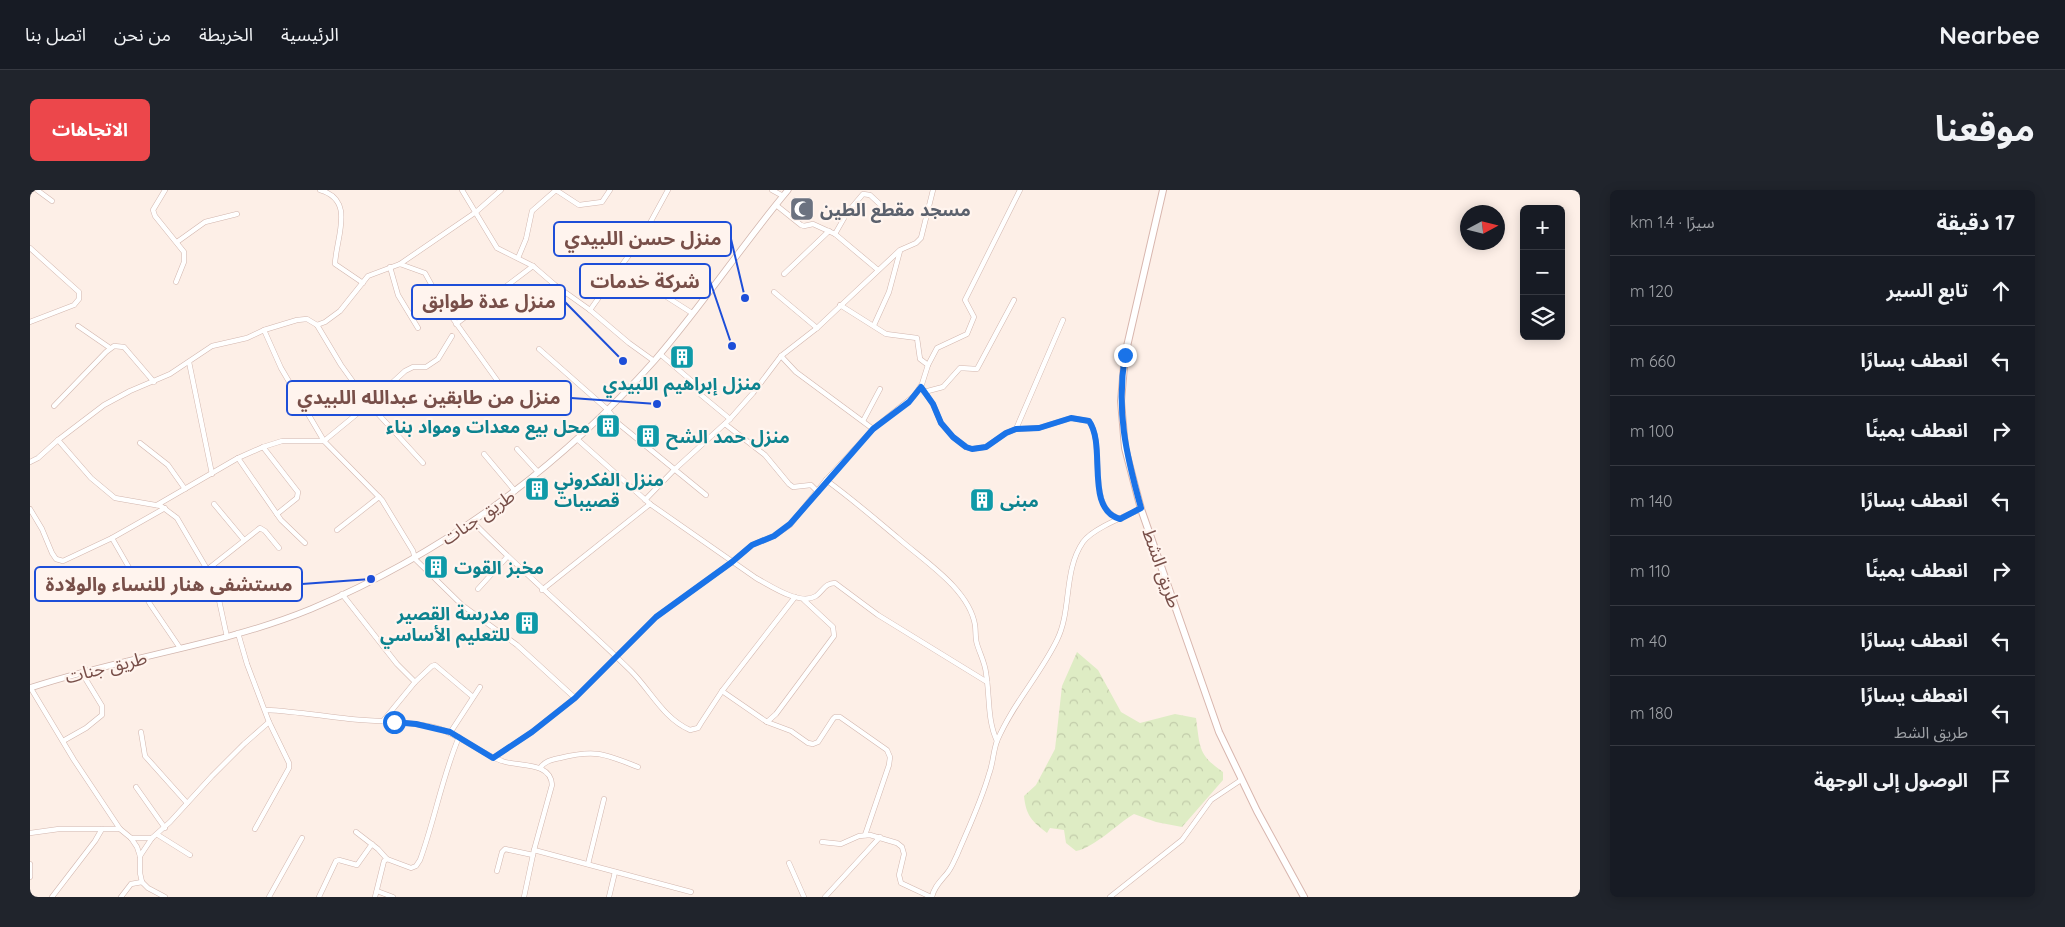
<!DOCTYPE html>
<html lang="ar">
<head>
<meta charset="utf-8">
<style>
  :root { --surface:#171b24; --page:#20242c; --text:#f1f3f6; --muted:#9ea1a6; --line:#363941; --accent:#ec474b }
  body { margin:0; font-family:Quicksand,"Noto Sans Arabic",sans-serif; background:var(--page); color:var(--text); direction:rtl }
  .controls { position:absolute; right:15px; top:15px; display:grid; overflow:hidden; border-radius:8px; box-shadow:0 2px 12px #0003 }
  .controls button { width:45px; height:45px; display:grid; place-items:center; padding:0; border:0; border-bottom:1px solid var(--line); background:var(--surface); color:var(--text); font:25px sans-serif }
  .compass { position:absolute; left:1430px; top:15px; width:45px; height:45px; border-radius:50%; background:var(--surface); box-shadow:0 2px 12px #0003; rotate:83deg }
  .stop { position:absolute; width:15px; height:15px; margin:-11px; border:4px solid #1a73e8; border-radius:50%; background:#fff }
  .stop.end { background:#1a73e8; border-color:#fff; box-shadow:0 1px 5px #0008 }
  .list { margin:0; padding:0; list-style:none }
  h2 { display:flex; justify-content:space-between; align-items:center; height:65px; margin:0; padding:0 20px; font-size:21px }
  h2 small { font-size:16px; font-weight:400; color:var(--muted) }
  .list li { display:grid; grid-template-columns:32px 1fr auto; gap:15px; align-items:center; box-sizing:border-box; height:70px; padding:0 20px; border-top:1px solid var(--line) }
  .list b { display:block; font-size:19px; white-space:nowrap }
  .list p { margin:0; font-size:16px; white-space:nowrap; color:var(--muted) }
  .list em { font-size:16px; font-style:normal; color:var(--muted) }
  .icon { flex:none; width:28px; height:28px; fill:none; stroke:currentColor; stroke-width:2; stroke-linecap:round; stroke-linejoin:round }
  .map { position:relative; flex:none; width:1550px; height:707px; overflow:hidden; direction:ltr; border-radius:8px }
  header { display:flex; align-items:center; gap:30px; box-sizing:border-box; height:70px; padding:0 25px; background:var(--surface); border-bottom:1px solid var(--line) }
  header strong { font-size:24px }
  nav { display:flex; gap:28px; margin-inline-start:auto; font-size:18px }
  .intro { display:flex; align-items:center; justify-content:space-between; box-sizing:border-box; height:120px; padding:0 30px }
  h1 { margin:0; font-size:35px }
  .button { padding:12px 22px; border-radius:8px; background:var(--accent); color:#fff; font-size:18px; font-weight:700 }
  main { display:flex; gap:30px; padding:0 30px }
  aside { flex:1; background:var(--surface); border-radius:8px; box-shadow:0 2px 12px #0003 }
  .map>svg:first-child { display:block }
  .forest { fill:url(#forest-crowns) }
  .lines { fill:none; stroke-linecap:round; stroke-linejoin:round }
  .minor-casing { stroke:#d2b6ae; stroke-width:5.5 }
  .tertiary-casing { stroke:#d2b6ae; stroke-width:7 }
  .secondary-casing { stroke:#d8b6ae; stroke-width:8 }
  .minor { stroke:#fff; stroke-width:4.5 }
  .tertiary { stroke:#fff; stroke-width:5.5 }
  .secondary { stroke:#fff; stroke-width:6 }
  .route { stroke:#1a73e8; stroke-width:6 }
  .labels { text-anchor:middle; dominant-baseline:central; stroke-width:4.5; stroke-linejoin:round; paint-order:stroke }
  .worship-label { font-size:18px; font-weight:bold; fill:#5b616d; stroke:#fff4ee; text-anchor:start }
  .culture-label { font-size:18px; font-weight:bold; fill:#0d838f; stroke:#fff4ee; text-anchor:start }
  .street-label { font-size:18px; fill:#784f49; stroke:#fff4ee }
  .leader { fill:none; stroke:#1d4ed8; stroke-width:2 }
  .callout-dot { fill:#1d4ed8; stroke:#fff4ee; stroke-width:2 }
  .callout { fill:#fff4ee; stroke:#1d4ed8; stroke-width:2 }
  .callout-label { font-size:19px; text-anchor:middle; font-weight:bold; fill:#784f49 }
</style>
</head>
<body>
<header>
<strong>Nearbee</strong>
<nav><a>الرئيسية</a><a>الخريطة</a><a>من نحن</a><a>اتصل بنا</a></nav>
</header>
<div class="intro"><h1>موقعنا</h1><a class="button">الاتجاهات</a></div>
<main>
<aside>
<h2>17 دقيقة<small>سيرًا · 1.4 km</small></h2>
<ul class="list">
<li><svg class="icon" aria-label="ahead" viewBox="0 0 24 24"><path d="M12 20V5M6 11l6-6 6 6"/></svg><div><b>تابع السير</b></div><em>120 m</em></li>
<li><svg class="icon" aria-label="left" viewBox="0 0 24 24"><path d="M17 20v-9H6M10 6l-5 5 5 5"/></svg><div><b>انعطف يسارًا</b></div><em>660 m</em></li>
<li><svg class="icon" aria-label="right" viewBox="0 0 24 24"><path d="M7 20v-9h11M14 6l5 5-5 5"/></svg><div><b>انعطف يمينًا</b></div><em>100 m</em></li>
<li><svg class="icon" aria-label="left" viewBox="0 0 24 24"><path d="M17 20v-9H6M10 6l-5 5 5 5"/></svg><div><b>انعطف يسارًا</b></div><em>140 m</em></li>
<li><svg class="icon" aria-label="right" viewBox="0 0 24 24"><path d="M7 20v-9h11M14 6l5 5-5 5"/></svg><div><b>انعطف يمينًا</b></div><em>110 m</em></li>
<li><svg class="icon" aria-label="left" viewBox="0 0 24 24"><path d="M17 20v-9H6M10 6l-5 5 5 5"/></svg><div><b>انعطف يسارًا</b></div><em>40 m</em></li>
<li><svg class="icon" aria-label="left" viewBox="0 0 24 24"><path d="M17 20v-9H6M10 6l-5 5 5 5"/></svg><div><b>انعطف يسارًا</b><p>طريق الشط</p></div><em>180 m</em></li>
<li><svg class="icon" aria-label="arrive" viewBox="0 0 24 24"><path d="M6 21V4h12l-3 4 3 4H6"/></svg><div><b>الوصول إلى الوجهة</b></div></li>
</ul>
</aside>
<div class="map">
<svg width="1550" height="707" viewBox="0 0 1550 707">
  <defs>
    <pattern id="forest-crowns" width="20" height="18" patternUnits="userSpaceOnUse" patternTransform="scale(1.25)"><rect width="20" height="18" fill="#deecc4"/><path d="M2 6a3 3 0 1 1 6 0M12 15a3 3 0 1 1 6 0" fill="none" stroke="#c2ccaa"/></pattern>
  </defs>
  <rect width="100%" height="100%" fill="#fdefe7"/>
  <!-- forest -->
  <path class="forest" d="M1047,462L1068,480L1091,522L1110,533L1145,524L1166,528C1170,557 1168,565 1193,582V590L1152,637L1126,632L1104,624C1087,634 1064,658 1046,661L1036,653L1034,640L1020,638L1017,643C1002,631 996,626 994,606L1006,595L1025,559L1032,496Z"/>
  <g class="lines">
    <defs>
      <g id="minor">
        <polyline points="7,0 22,11"/>
        <polyline points="135,0 123,20 125,26 154,62 154,72 146,92"/>
        <path d="M290,0C326,10 306,47 305,74L333,93"/>
        <polyline points="432,0 467,58 503,76 525,95 560,120 599,153 624,171"/>
        <polyline points="526,0 549,15 572,12 580,0"/>
        <polyline points="742,0 753,6"/>
        <polyline points="746,15 771,35 774,36 783,34 805,44 848,80"/>
        <polyline points="805,44 817,23 833,4 840,5 854,18"/>
        <polyline points="147,52 175,32 207,24"/>
        <polyline points="0,58 49,102 49,109 44,115 0,132"/>
        <polyline points="488,68 496,49 502,21 526,0"/>
        <polyline points="370,74 446,22 471,0"/>
        <polyline points="360,77 368,105 388,138"/>
        <polyline points="754,84 799,41"/>
        <polyline points="629,102 662,123"/>
        <polyline points="744,102 787,138"/>
        <polyline points="810,115 856,144 887,148 890,169 898,175"/>
        <polyline points="560,120 614,44 638,0"/>
        <polyline points="426,134 503,76"/>
        <polyline points="287,135 311,175 339,214 393,273"/>
        <polyline points="844,135 859,102 870,61"/>
        <polyline points="48,136 80,158"/>
        <polyline points="234,140 251,178 294,251 352,310 383,361 385,369 432,415 487,455 545,508"/>
        <polyline points="509,159 577,219 589,234 676,305"/>
        <polyline points="630,164 664,193"/>
        <polyline points="751,166 766,182 843,239"/>
        <polyline points="159,172 182,284"/>
        <path d="M891,197L903,214L911,233L923,247L936,257L942,259L956,257L976,243L986,239L1009,238L1041,228L1059,231C1077,256 1054,319 1091,329"/>
        <polyline points="894,202 913,197 930,178 947,179 984,110"/>
        <polyline points="671,205 700,229"/>
        <polyline points="24,216 76,162 84,156 94,157 124,192"/>
        <polyline points="833,231 850,199"/>
        <polyline points="695,234 735,265 759,294 763,297 781,295 788,302"/>
        <polyline points="986,239 1033,130"/>
        <path d="M547,249L620,314L726,388C741,396 770,416 786,406C793,401 795,393 805,393L848,425L957,492"/>
        <polyline points="28,250 61,288 85,308 131,316 147,328 181,386 189,410 197,447"/>
        <polyline points="110,253 138,275 155,299"/>
        <polyline points="233,257 268,302 267,308 247,324"/>
        <polyline points="487,259 508,282"/>
        <polyline points="454,264 485,301"/>
        <polyline points="208,268 251,330 275,353"/>
        <polyline points="0,272 8,268 28,250 74,215 100,201 140,184 182,156 217,148 234,140 267,130 277,129 287,135 295,132 310,121 338,86 370,74 395,83 411,112 469,193"/>
        <path d="M796,290C821,308 844,328 868,348C894,371 939,399 945,435C946,441 945,448 947,454C950,464 955,473 956,483C960,506 957,530 967,551"/>
        <polyline points="615,310 644,280 700,229 723,203 751,166 787,138 870,60 886,53 891,48 903,0"/>
        <polyline points="184,314 214,350"/>
        <polyline points="127,315 208,268 233,257 252,251 294,251 339,214 375,181 383,177 396,177 408,169 422,146"/>
        <polyline points="0,319 12,339 22,363 26,369 33,371 82,348 135,318"/>
        <path d="M443,332C494,384 549,430 601,481C621,501 633,528 660,540L668,538L671,533L692,501L765,407"/>
        <polyline points="307,340 349,307"/>
        <polyline points="82,348 120,414 150,458"/>
        <polyline points="178,379 230,338 235,341 249,358"/>
        <polyline points="448,399 477,367"/>
        <polyline points="512,400 620,314"/>
        <polyline points="312,404 367,474 385,492 353,531"/>
        <polyline points="208,443 217,474 239,532 259,573 259,578 225,639"/>
        <polyline points="385,492 402,476 405,475 443,507"/>
        <polyline points="0,497 44,570 90,639"/>
        <polyline points="692,501 737,532 746,524 804,446 803,437 774,410"/>
        <path d="M236,520C264,521 291,526 320,529C349,532 379,531 407,538C431,545 449,563 472,571C488,577 521,571 522,595L504,660L494,707"/>
        <polyline points="737,532 761,541 778,553 783,554 788,552 803,529 805,527 810,527 857,560 860,567 859,575 835,645"/>
        <polyline points="111,542 115,566 157,613"/>
        <polyline points="420,543 450,497"/>
        <polyline points="33,551 56,538 72,525 72,516 52,483"/>
        <polyline points="463,568 502,542 545,508 626,427 702,372 722,355 744,346 760,335 796,290 843,239 884,206 892,194 898,175 907,158 937,144 944,127 935,110 990,0"/>
        <path d="M510,578C515,571 521,570 530,568C566,559 575,564 608,577"/>
        <polyline points="106,597 135,638"/>
        <polyline points="326,642 348,659 357,669"/>
        <polyline points="0,643 29,639 90,639 101,648 107,657 110,666 110,683 112,692 118,698 135,707"/>
        <polyline points="128,645 160,665"/>
        <polyline points="101,648 122,648"/>
        <polyline points="792,652 811,654 829,646 840,645 867,653 872,657 874,664 869,685 871,693 901,707"/>
        <polyline points="504,660 661,702"/>
        <polyline points="110,666 122,648 140,632 182,586 214,554 239,532"/>
        <polyline points="759,673 774,707"/>
        <polyline points="0,674 0,687"/>
        <polyline points="558,674 574,609"/>
        <polyline points="467,681 472,662 475,659 503,665"/>
        <polyline points="347,701 363,707"/>
        <polyline points="22,707 65,651 72,639"/>
        <polyline points="91,707 101,694 112,692"/>
        <polyline points="239,707 272,648"/>
        <polyline points="289,707 306,671 309,670 327,675 342,654"/>
        <path d="M345,707L354,671L357,669L381,678L386,676L390,670C405,629 412,587 429,547"/>
        <polyline points="579,707 585,682"/>
        <polyline points="795,707 850,647"/>
        <path d="M902,707C904,696 912,690 918,682C922,677 924,671 927,665C938,639 951,612 959,584C963,574 963,562 967,551C982,515 1010,485 1027,450C1042,420 1033,381 1053,352C1063,338 1096,326 1111,319"/>
        <polyline points="1080,707 1152,650 1181,610 1211,590"/>
      </g>
      <path id="tertiary" d="M0,498C92,467 191,456 281,419C414,363 529,278 625,170C672,116 712,55 758,0"/>
      <polyline id="secondary" points="1133,0 1095,165 1091,211 1095,258 1111,319 1189,542 1227,621 1274,707"/>
    </defs>
    <!-- minor casing -->
    <use href="#minor" class="minor-casing"/>
    <!-- tertiary casing -->
    <use href="#tertiary" class="tertiary-casing"/>
    <!-- secondary casing -->
    <use href="#secondary" class="secondary-casing"/>
    <!-- minor -->
    <use href="#minor" class="minor"/>
    <!-- tertiary -->
    <use href="#tertiary" class="tertiary"/>
    <!-- secondary -->
    <use href="#secondary" class="secondary"/>
  </g>
  <g class="lines">
    <!-- route -->
    <path class="route" d="M364,532L386,534L420,542L463,568L502,542L545,508L626,427L702,372L722,355L744,346L760,334L843,239L879,212L891,197L903,214L911,233L923,247L936,257L942,259L956,257L976,243L986,239L1009,238L1041,228L1059,231C1077,256 1054,319 1090,329L1111,318C1096,264 1086,221 1095,165"/>
  </g>
  <!-- icons -->
  <defs>
    <symbol id="mosque-square" viewBox="-11 -11 22 22"><rect x="-9" y="-9" width="18" height="18" rx="4" fill="#6b7280" stroke="#fff4ee"/><path d="M3.5-4.9A6 6 0 1 0 3.5 4.9A5 5 0 1 1 3.5-4.9Z" fill="#fff"/></symbol>
    <symbol id="building-square" viewBox="-11 -11 22 22"><rect x="-9" y="-9" width="18" height="18" rx="4" fill="#0f9aa8" stroke="#fff4ee"/><path d="M-4-6H4V6H1V3H-1V6H-4ZM-2.5-4.3h1.7v1.8h-1.7ZM.8-4.3h1.7v1.8H.8ZM-2.5-1h1.7V.8h-1.7ZM.8-1h1.7V.8H.8Z" fill="#fff"/></symbol>
  </defs>
  <g fill-rule="evenodd">
    <use href="#mosque-square" x="758" y="5" width="28" height="28"/>
    <use href="#building-square" x="638" y="153" width="28" height="28"/>
    <use href="#building-square" x="564" y="222" width="28" height="28"/>
    <use href="#building-square" x="604" y="232" width="28" height="28"/>
    <use href="#building-square" x="493" y="285" width="28" height="28"/>
    <use href="#building-square" x="938" y="296" width="28" height="28"/>
    <use href="#building-square" x="392" y="363" width="28" height="28"/>
    <use href="#building-square" x="483" y="419" width="28" height="28"/>
  </g>
  <g class="labels">
    <!-- worship labels -->
    <g class="worship-label">
      <text x="790" y="19">مسجد مقطع الطين</text>
    </g>
    <!-- culture labels -->
    <g class="culture-label">
      <text x="652" y="193" text-anchor="middle">منزل إبراهيم اللبيدي</text>
      <text x="560" y="236" text-anchor="end">محل بيع معدات ومواد بناء</text>
      <text x="636" y="246">منزل حمد الشح</text>
      <text x="524" y="289">منزل الفكروني<tspan x="524" dy="21">قصيبات</tspan></text>
      <text x="970" y="310">مبنى</text>
      <text x="424" y="377">مخبز القوت</text>
      <text x="480" y="423" text-anchor="end">مدرسة القصير<tspan x="480" dy="21">للتعليم الأساسي</tspan></text>
    </g>
    <!-- street labels -->
    <g class="street-label">
      <text transform="translate(448 327) rotate(-34)">طريق جنات</text>
      <text transform="translate(1132 378) rotate(71)">طريق الشط</text>
      <text transform="translate(76 477) rotate(-14)">طريق جنات</text>
    </g>
  </g>
  <!-- callouts -->
  <path class="leader" d="M715 108L701 49M702 156L680 91M593 171L535 112M627 214L541 208M341 389L272 394"/>
  <g class="callout-dot">
    <circle cx="715" cy="108" r="5"/>
    <circle cx="702" cy="156" r="5"/>
    <circle cx="593" cy="171" r="5"/>
    <circle cx="627" cy="214" r="5"/>
    <circle cx="341" cy="389" r="5"/>
  </g>
  <g class="callout">
    <rect x="524" y="32" width="177" height="34" rx="5"/>
    <rect x="550" y="74" width="130" height="34" rx="5"/>
    <rect x="382" y="95" width="153" height="34" rx="5"/>
    <rect x="257" y="191" width="284" height="34" rx="5"/>
    <rect x="5" y="377" width="267" height="34" rx="5"/>
  </g>
  <g class="callout-label">
    <text x="613" y="55">منزل حسن اللبيدي</text>
    <text x="615" y="98">شركة خدمات</text>
    <text x="459" y="118">منزل عدة طوابق</text>
    <text x="399" y="214">منزل من طابقين عبدالله اللبيدي</text>
    <text x="139" y="401">مستشفى هنار للنساء والولادة</text>
  </g>
</svg>
<div class="controls">
<button>+</button>
<button>−</button>
<button><svg class="icon" aria-label="layers" viewBox="0 0 24 24"><path d="M12 4l9 5-9 5-9-5zM3 14l9 5 9-5"/></svg></button>
</div>
<svg class="compass" viewBox="-18 -18 36 36"><path d="M0-13l5 13h-10z" fill="#e53935"/><path d="M0 13l5-13h-10z" fill="#9ea1a6"/></svg>
<div class="stop" style="left:364px;top:532px"></div>
<div class="stop end" style="left:1095px;top:165px"></div>
</div>
</main>
</body>
</html>
